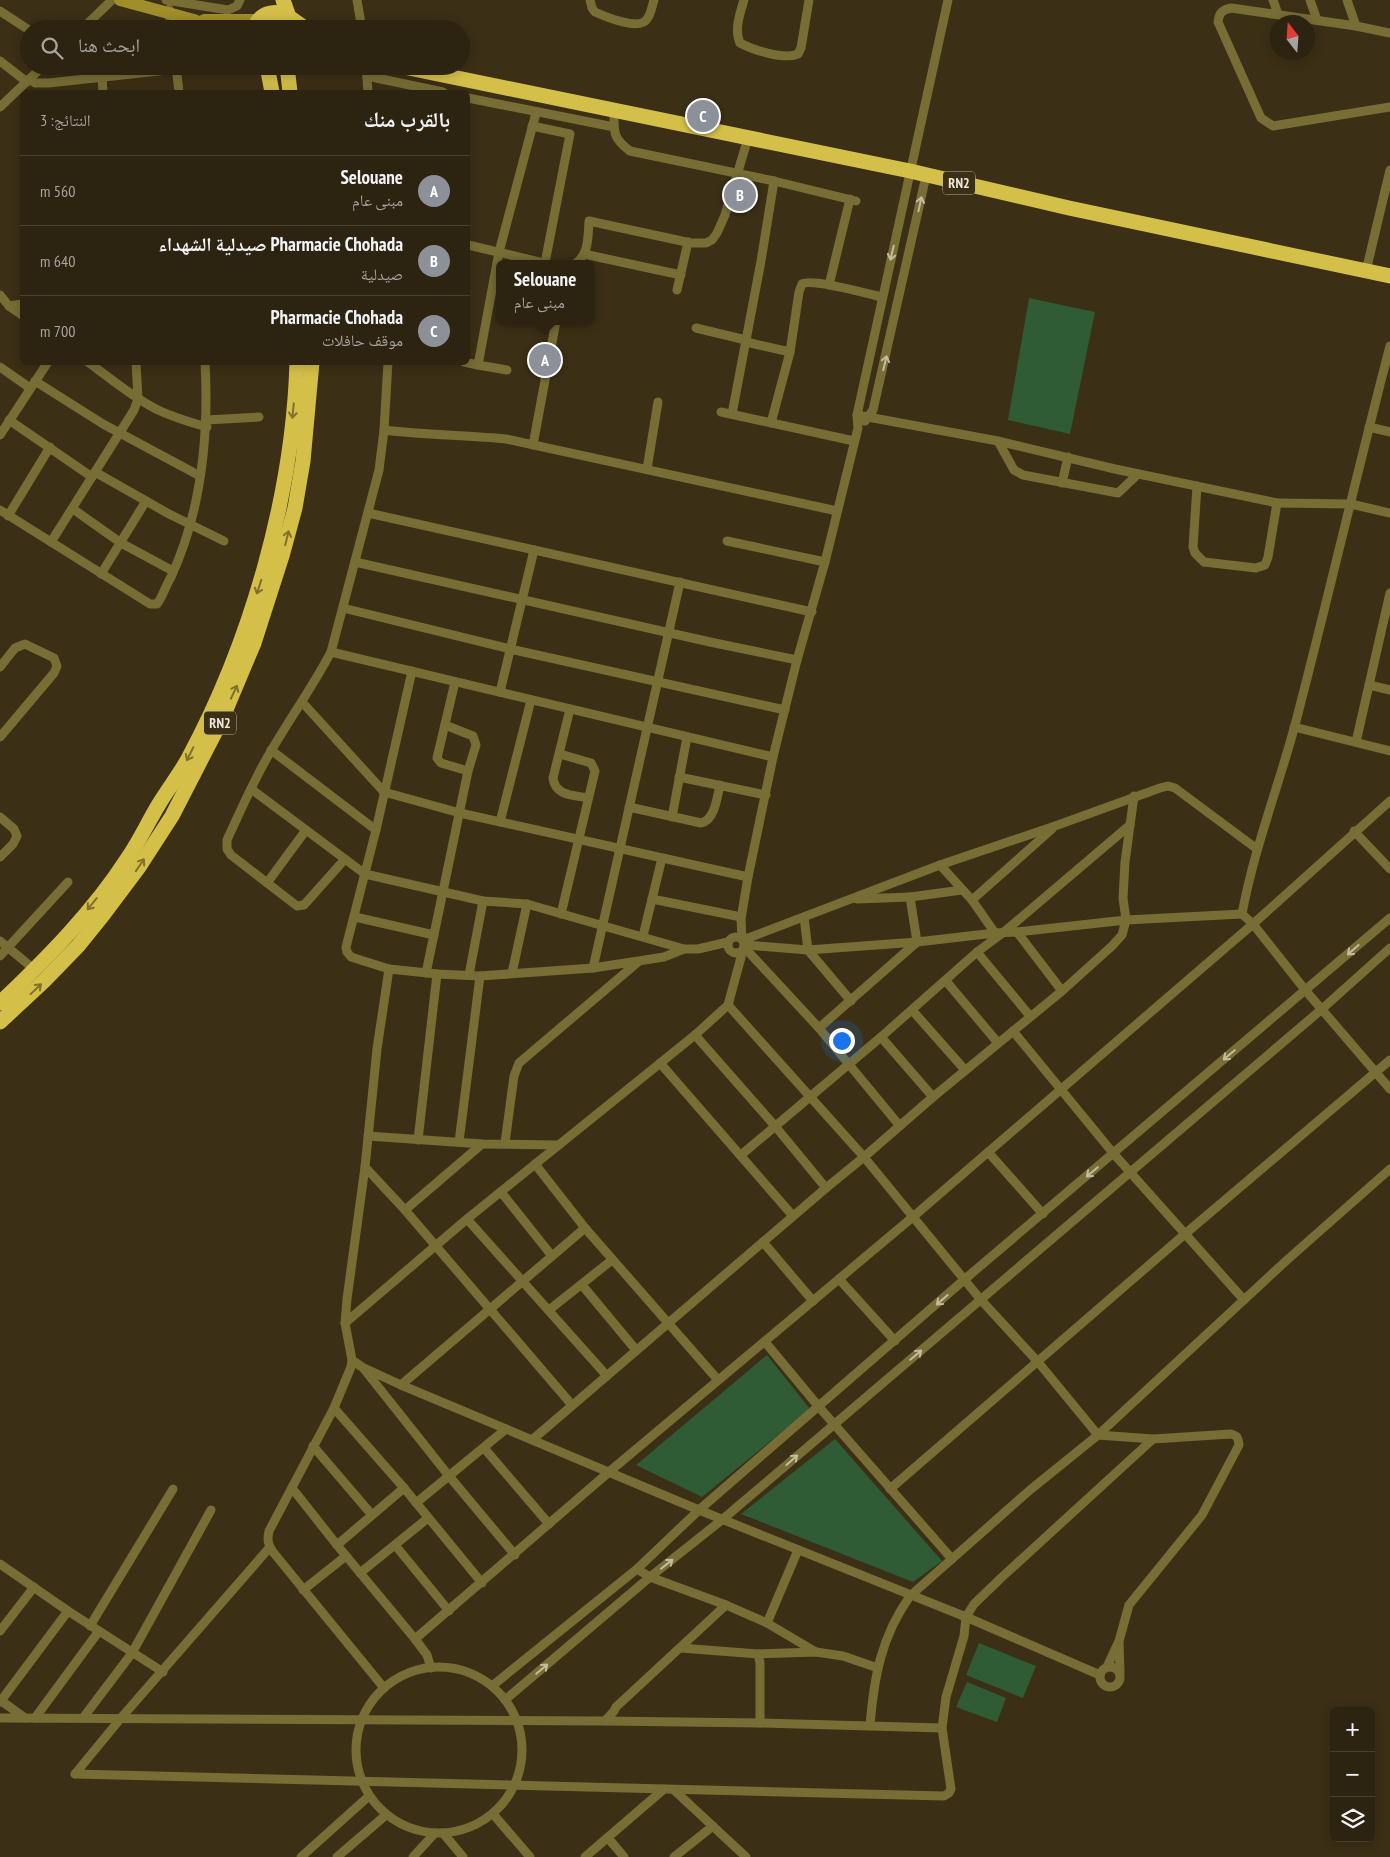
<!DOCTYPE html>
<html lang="ar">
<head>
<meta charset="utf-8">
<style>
  :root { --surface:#2c2310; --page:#382f1e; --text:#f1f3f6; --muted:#a6a49f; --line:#484030; --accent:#8c9099 }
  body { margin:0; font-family:"PT Sans Narrow","Noto Naskh Arabic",sans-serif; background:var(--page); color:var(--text); direction:rtl }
  .controls { position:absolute; right:15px; bottom:15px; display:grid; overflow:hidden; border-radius:8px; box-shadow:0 2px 12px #0003 }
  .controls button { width:45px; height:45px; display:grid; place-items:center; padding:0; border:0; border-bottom:1px solid var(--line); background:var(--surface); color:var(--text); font:25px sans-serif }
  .compass { position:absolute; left:1270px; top:15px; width:45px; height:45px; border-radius:50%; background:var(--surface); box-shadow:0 2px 12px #0003; rotate:343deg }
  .you { position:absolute; left:841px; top:1040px; width:18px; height:18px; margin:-12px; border:4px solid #fff; border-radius:50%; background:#1a73e8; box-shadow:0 0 0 8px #1a73e833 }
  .badge { display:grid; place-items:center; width:32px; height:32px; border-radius:50%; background:var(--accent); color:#fff; font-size:16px; font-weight:700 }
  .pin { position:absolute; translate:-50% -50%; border:2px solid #fff; box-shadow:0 1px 5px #0006 }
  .popup { position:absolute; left:496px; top:260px; width:98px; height:65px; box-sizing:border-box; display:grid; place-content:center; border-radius:8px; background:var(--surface); filter:drop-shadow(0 1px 4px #0005); font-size:16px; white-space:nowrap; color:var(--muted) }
  .popup b { font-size:19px; color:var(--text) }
  .popup::after { content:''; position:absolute; left:50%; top:100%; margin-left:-10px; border:10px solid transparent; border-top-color:var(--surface) }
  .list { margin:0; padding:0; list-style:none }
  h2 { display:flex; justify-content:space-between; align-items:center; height:65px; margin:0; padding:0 20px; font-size:21px }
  h2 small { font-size:16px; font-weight:400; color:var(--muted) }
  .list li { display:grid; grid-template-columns:32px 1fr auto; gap:15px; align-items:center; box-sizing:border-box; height:70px; padding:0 20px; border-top:1px solid var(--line) }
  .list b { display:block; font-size:19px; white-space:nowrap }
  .list p { margin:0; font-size:16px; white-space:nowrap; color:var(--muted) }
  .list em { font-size:16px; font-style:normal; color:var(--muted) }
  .icon { flex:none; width:28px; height:28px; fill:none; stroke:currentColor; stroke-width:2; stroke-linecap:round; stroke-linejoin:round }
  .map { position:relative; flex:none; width:1390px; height:1857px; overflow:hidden; direction:ltr }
  .search { position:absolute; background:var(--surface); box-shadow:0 2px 12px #0003; left:20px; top:20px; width:450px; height:55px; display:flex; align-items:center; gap:12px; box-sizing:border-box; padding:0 18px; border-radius:28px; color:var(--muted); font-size:19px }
  .panel { position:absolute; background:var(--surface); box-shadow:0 2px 12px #0003; left:20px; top:90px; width:450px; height:275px; border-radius:8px; direction:rtl }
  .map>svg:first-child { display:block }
  .green { fill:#2f5c34 }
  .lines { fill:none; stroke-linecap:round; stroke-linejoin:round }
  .street { stroke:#776d35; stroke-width:9 }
  .secondary { stroke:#9f8e2b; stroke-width:12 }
  .highway { stroke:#d4bf49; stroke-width:15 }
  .oneway { stroke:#c4bc9f }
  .oneway2 { stroke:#80702d }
  .labels { text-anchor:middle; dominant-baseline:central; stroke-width:4; stroke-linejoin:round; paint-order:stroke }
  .shield { fill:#3b2f16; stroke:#b8b09e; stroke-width:1 }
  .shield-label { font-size:14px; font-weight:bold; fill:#eee7d8 }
</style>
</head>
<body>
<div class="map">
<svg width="1390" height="1857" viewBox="0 0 1390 1857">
  <rect width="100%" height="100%" fill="#3b2f16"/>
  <!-- green -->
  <g class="green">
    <polygon points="1029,298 1095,312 1070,434 1008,420"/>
    <polygon points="767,1355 810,1409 702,1497 636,1465"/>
    <polygon points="835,1439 942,1561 913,1582 741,1514"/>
    <polygon points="979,1643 1036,1666 1023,1698 966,1675"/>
    <polygon points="967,1682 1006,1698 997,1722 956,1707"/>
  </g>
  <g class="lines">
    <!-- street -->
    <g class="street">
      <polyline points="166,0 228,10 237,6 240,0"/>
      <polyline points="357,0 362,29"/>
      <path d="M590,0L592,8L595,12C606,17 640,31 647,19C651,14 652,6 654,0"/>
      <path d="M744,0C740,13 734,30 740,43C753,50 784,60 798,54L801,48L809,0"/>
      <polyline points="1273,0 1278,14"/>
      <polyline points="1310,0 1317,20"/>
      <polyline points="1347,0 1356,26"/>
      <polyline points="169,9 171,29"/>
      <polyline points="0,11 29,30"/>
      <polyline points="82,29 112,0"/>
      <path d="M1390,33L1356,26L1231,8C1222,10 1219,13 1218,22L1261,118L1273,126L1390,107"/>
      <polyline points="0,61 27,82"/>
      <polyline points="176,66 179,92"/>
      <polyline points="366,66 368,92"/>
      <polyline points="367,76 443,92"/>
      <polyline points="102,77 103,92"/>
      <polyline points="30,79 35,83 49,83 177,69"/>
      <polyline points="468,98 614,127"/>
      <polyline points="0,107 43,66"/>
      <path d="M614,110C614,131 612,138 630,151L774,181L856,201"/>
      <polyline points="532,126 570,134 545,263"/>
      <polyline points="468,245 548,264"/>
      <polyline points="584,254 681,275"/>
      <path d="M575,264C589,255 588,236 589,221L691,243H706L712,240L717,233L725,215L748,138"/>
      <polyline points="1366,271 1390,170"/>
      <polyline points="829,285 850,199"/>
      <polyline points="677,290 688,242"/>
      <polyline points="0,295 9,306 22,315"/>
      <polyline points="9,306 22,304"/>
      <polyline points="696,328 746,340"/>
      <polyline points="746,342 790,352"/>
      <path d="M1390,346C1357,472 1328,599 1295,725C1278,788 1254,849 1242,914L1253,924L1306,991L1390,1089"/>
      <path d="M88,362C110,378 132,397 156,409C172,417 189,422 207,427"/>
      <polyline points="464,362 478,365 499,252 536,113"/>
      <polyline points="478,365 507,370"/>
      <polyline points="0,367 30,388"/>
      <polyline points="35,381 103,424 200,476"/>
      <polyline points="721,412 854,441"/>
      <polyline points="732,414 761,261 774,181"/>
      <polyline points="857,415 998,441 1115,469 1277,503 1268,557 1265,565 1256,568 1204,562 1195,553 1193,547 1197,486"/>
      <polyline points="9,420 92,477"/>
      <polyline points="207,420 259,417"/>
      <polyline points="865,421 873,410 926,176"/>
      <path d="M771,423L790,352L799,292L802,284C813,278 867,294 882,297"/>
      <polyline points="1369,427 1390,432"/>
      <path d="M384,430C424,435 465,435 506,439L837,511"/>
      <polyline points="0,435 48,362"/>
      <polyline points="998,441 1014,470 1023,475 1118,493 1138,474"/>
      <polyline points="533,445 556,321"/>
      <polyline points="647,469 658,402"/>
      <polyline points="95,472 169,514 224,541"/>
      <polyline points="1062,483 1068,457"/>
      <polyline points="1277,503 1351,504 1390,513"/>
      <polyline points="73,509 121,543 173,571"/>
      <path d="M0,510L150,604H157C163,596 166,585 171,577C202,510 209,435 205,362"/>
      <polyline points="368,513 812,612"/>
      <polyline points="8,516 50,447"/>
      <polyline points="727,541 825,562"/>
      <polyline points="51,542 134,410 138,399 136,362"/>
      <polyline points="355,562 710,642 797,660"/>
      <polyline points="101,574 146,501"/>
      <polyline points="343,608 510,649 785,710"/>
      <polyline points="331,652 773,757"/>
      <polyline points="0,667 15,648 25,644 54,658 57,666 54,673 0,737"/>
      <polyline points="412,671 376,830 346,947 347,952 351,957 389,969 437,974 480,976 593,968 664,957 684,949 698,949 728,942"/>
      <polyline points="455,682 437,758 441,763 468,771"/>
      <polyline points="1369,685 1390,690"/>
      <polyline points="500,692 534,550"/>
      <polyline points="302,702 384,792 460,813 748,877"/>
      <path d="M570,709L553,778C555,796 574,795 588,798"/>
      <polyline points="1294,727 1390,751"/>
      <polyline points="1356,742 1390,593"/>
      <polyline points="271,750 376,830"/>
      <polyline points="560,754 591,763 595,771 561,914"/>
      <polyline points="679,777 766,795"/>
      <polyline points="251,789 365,874 483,901 527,904 684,949"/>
      <path d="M629,807L701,823C715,820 717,797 720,785"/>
      <polyline points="0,817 14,829 17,836 13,844 0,857"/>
      <polyline points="672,817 687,737"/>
      <polyline points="500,822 531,700"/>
      <polyline points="1354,831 1390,869"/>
      <path d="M345,859L304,905L297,906L231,855L227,849V840C241,810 254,779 271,751C291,717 313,686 331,652L379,470L384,430L388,362"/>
      <polyline points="940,865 972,900 995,933"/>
      <polyline points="267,883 306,830"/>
      <polyline points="910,897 962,890"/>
      <polyline points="652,899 741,917"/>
      <polyline points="972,900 1052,829"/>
      <polyline points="355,917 434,935"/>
      <polyline points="804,917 808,950 851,1001"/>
      <polyline points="1017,932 1062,991"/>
      <polyline points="643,936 662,858"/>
      <circle cx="736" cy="945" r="8"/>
      <polyline points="742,939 741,919 748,877 773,757 797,660 825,562 858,428 857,415 948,0"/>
      <polyline points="743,940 940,865 1055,826 1160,788 1168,786 1175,788 1257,849"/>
      <polyline points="0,941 35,970"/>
      <polyline points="745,945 808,950 917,942 995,933 1017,932 1126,920 1242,914"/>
      <polyline points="744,947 819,1028 899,1125"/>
      <polyline points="977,952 1030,1016"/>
      <polyline points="0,956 68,882"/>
      <polyline points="593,968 680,582"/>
      <polyline points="426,973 468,771 476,745 473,736 445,725"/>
      <polyline points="512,973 527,904"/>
      <polyline points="469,975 483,901"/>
      <polyline points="946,981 998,1043"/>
      <path d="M728,1005L864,1157L981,1300L1038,1362L1098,1435L1153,1439L1231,1434C1238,1436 1238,1438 1239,1445L1202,1515L1129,1605L1119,1641L1107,1667"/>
      <polyline points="912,1010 965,1070"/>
      <polyline points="819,1028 917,942 910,897 857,899"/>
      <polyline points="1013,1031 1113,1153 1244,1300"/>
      <polyline points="695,1035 775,1126 826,1188"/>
      <polyline points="881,1037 933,1097"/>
      <polyline points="660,1063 793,1216"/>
      <polyline points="368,1136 482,1144 559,1145"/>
      <polyline points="418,1140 437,974"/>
      <polyline points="459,1142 480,976"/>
      <polyline points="505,1143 514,1076 519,1063 638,962"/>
      <polyline points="988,1152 1043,1214"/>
      <polyline points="741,1155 881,1037 977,952 1004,932 1130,825"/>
      <polyline points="535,1164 585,1228 718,1380"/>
      <polyline points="365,1167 405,1210 572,1405"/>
      <polyline points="501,1192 552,1256"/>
      <polyline points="405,1210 482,1144"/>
      <polyline points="467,1219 607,1376"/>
      <polyline points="763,1242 813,1301"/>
      <polyline points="839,1279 895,1341"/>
      <polyline points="582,1285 636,1350"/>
      <polyline points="549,1310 612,1260"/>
      <polyline points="345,1323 467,1219 695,1035 728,1005 743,950"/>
      <polyline points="765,1342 819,1407 952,1559"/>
      <polyline points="352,1360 362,1367 401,1385 699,1510 966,1617 1100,1675"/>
      <polyline points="364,1369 449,1476 515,1555"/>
      <polyline points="401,1385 585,1228"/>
      <polyline points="334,1408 404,1488 482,1583"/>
      <polyline points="532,1440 826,1188 864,1157 933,1097 1062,991 1112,946 1122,935 1126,920 1123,898 1125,862 1134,796"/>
      <polyline points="313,1446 372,1515"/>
      <polyline points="484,1448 549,1524"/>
      <polyline points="292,1488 337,1545 415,1639 427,1655 431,1668"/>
      <polyline points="890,1489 1185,1234 1390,1060"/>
      <polyline points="416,1503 506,1429"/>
      <polyline points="337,1545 404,1488"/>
      <polyline points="395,1545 449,1611"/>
      <polyline points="0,1564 68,1611 163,1672"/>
      <polyline points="637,1569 650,1577 726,1605 616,1707 614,1711 605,1721 760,1723 942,1728"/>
      <polyline points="360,1573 428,1518"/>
      <polyline points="303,1590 346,1556"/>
      <polyline points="726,1605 767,1623 798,1550"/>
      <polyline points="767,1623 816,1652"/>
      <polyline points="90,1626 173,1489"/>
      <polyline points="0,1631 34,1587"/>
      <polyline points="415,1639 609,1472 914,1216 1253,924 1390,801"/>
      <polyline points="1119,1641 1120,1673"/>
      <polyline points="681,1648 758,1654 760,1663 760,1723"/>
      <polyline points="758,1654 816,1652 843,1656 878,1668"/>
      <circle cx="1110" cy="1677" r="10"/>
      <circle cx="439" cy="1750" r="83"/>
      <polyline points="492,1686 637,1569 699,1510 965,1279 1390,918"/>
      <path d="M384,1688L273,1552C268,1545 267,1540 269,1531L334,1408L351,1367L352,1360L345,1323L347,1299L365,1167L377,1049L389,969"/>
      <polyline points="0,1700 25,1718"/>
      <polyline points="505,1700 650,1577 723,1519 1322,1009 1390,948"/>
      <polyline points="0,1702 68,1611"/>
      <polyline points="0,1718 605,1721"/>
      <polyline points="35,1718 99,1631"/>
      <polyline points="83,1718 132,1653 211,1510"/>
      <path d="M870,1726C874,1677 881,1637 910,1596L1030,1490L1098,1435L1287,1260L1390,1169"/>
      <polyline points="75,1774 944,1796 949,1793 951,1789 942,1728 946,1697 964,1636 966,1617 974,1604 1001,1578 1153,1439"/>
      <polyline points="75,1774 121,1718 270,1547"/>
      <polyline points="674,1790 746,1857"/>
      <polyline points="493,1814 530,1857"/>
      <polyline points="443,1833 463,1857"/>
      <polyline points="608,1838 624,1857"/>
      <polyline points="301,1857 369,1796"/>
      <polyline points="337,1857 386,1815"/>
      <polyline points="413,1857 435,1833"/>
      <polyline points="585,1857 664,1789"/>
      <polyline points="674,1857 713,1826"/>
    </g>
    <!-- secondary -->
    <g class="secondary">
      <polyline points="120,0 194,20 216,29"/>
      <polyline points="204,20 259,20"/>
    </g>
    <!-- highway -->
    <g class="highway">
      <polyline points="283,0 289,17 306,29"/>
      <path d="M254,29C259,13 275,8 289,17"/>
      <polyline points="267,66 272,92"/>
      <polyline points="287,66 290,92"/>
      <polyline points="399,66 910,171 1069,208 1390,276"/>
      <path d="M0,1003C45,960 93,912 127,859C139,842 148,822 159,804C168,789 179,775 188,759C251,642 293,496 297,362"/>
      <polyline points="0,1022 44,981 78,946 103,915 139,867 172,816 222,719 254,643 282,556 295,508 303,461 312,362"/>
    </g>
  </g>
  <!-- one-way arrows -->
  <defs><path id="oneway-shaft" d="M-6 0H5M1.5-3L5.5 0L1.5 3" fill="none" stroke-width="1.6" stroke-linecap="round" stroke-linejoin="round" transform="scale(1.25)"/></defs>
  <g class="oneway">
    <use href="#oneway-shaft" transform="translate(920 204) rotate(-78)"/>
    <use href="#oneway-shaft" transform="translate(892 253) rotate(103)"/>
    <use href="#oneway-shaft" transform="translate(885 363) rotate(-76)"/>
    <use href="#oneway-shaft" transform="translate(1353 950) rotate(139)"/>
    <use href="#oneway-shaft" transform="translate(1229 1055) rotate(140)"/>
    <use href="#oneway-shaft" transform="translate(1092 1172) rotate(140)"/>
    <use href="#oneway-shaft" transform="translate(942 1300) rotate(139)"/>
    <use href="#oneway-shaft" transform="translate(916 1355) rotate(-40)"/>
    <use href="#oneway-shaft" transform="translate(792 1460) rotate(-41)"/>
    <use href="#oneway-shaft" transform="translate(667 1564) rotate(-38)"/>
    <use href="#oneway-shaft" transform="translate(542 1669) rotate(-40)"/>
  </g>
  <g class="oneway2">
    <use href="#oneway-shaft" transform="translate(293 411) rotate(96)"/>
    <use href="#oneway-shaft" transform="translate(287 538) rotate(-76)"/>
    <use href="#oneway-shaft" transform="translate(259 587) rotate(108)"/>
    <use href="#oneway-shaft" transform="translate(234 692) rotate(-65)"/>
    <use href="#oneway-shaft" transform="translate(190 754) rotate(116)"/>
    <use href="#oneway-shaft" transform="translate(140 865) rotate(-56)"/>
    <use href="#oneway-shaft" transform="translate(92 904) rotate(129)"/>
    <use href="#oneway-shaft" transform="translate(36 989) rotate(-43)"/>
  </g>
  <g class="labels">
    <!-- shield labels -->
    <g class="shield">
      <rect x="943" y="171.5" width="32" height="23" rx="4"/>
      <rect x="204" y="711.5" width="32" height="23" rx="4"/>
    </g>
    <g class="shield-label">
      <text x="959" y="183">RN2</text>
      <text x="220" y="723">RN2</text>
    </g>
  </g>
</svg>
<div class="controls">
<button>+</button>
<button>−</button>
<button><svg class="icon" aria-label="layers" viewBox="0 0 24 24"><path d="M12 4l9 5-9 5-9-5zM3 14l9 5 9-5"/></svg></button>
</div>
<svg class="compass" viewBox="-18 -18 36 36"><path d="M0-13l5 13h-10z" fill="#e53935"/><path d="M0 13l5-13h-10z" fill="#a6a49f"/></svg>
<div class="you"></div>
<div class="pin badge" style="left:545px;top:360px">A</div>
<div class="popup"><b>Selouane</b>مبنى عام</div>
<div class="pin badge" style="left:740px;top:195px">B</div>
<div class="pin badge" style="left:703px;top:116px">C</div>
<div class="search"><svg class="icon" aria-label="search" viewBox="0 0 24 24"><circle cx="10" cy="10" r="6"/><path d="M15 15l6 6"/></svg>ابحث هنا</div>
<section class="panel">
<h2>بالقرب منك<small>النتائج: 3</small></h2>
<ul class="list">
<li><span class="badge">A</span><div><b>Selouane</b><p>مبنى عام</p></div><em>560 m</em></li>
<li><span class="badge">B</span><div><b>Pharmacie Chohada صيدلية الشهداء</b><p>صيدلية</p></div><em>640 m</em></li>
<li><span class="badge">C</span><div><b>Pharmacie Chohada</b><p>موقف حافلات</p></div><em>700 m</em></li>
</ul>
</section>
</div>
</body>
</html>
